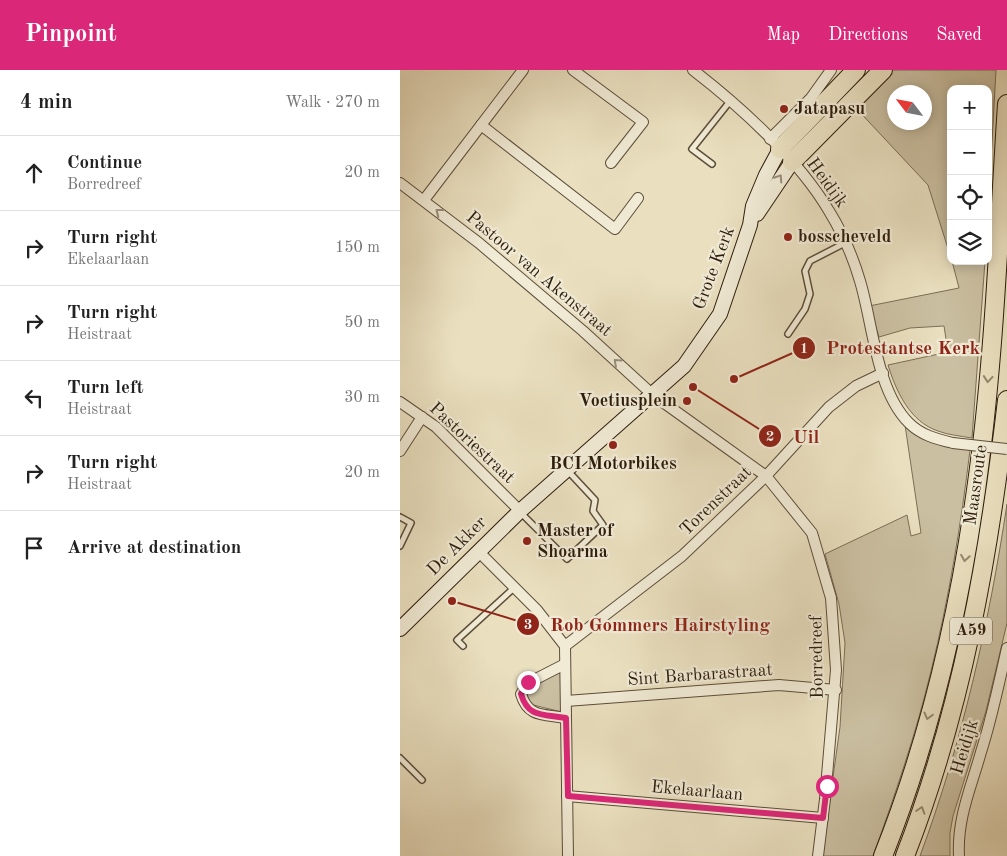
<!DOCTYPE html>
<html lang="en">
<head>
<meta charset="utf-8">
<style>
  :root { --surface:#fff; --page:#f2f2f2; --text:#222; --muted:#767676; --line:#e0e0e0; --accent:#db2777 }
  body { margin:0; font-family:"Old Standard TT",serif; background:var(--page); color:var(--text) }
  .controls { position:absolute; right:15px; top:15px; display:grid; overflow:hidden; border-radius:10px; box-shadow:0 2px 12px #0003 }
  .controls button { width:45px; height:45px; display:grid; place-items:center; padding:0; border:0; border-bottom:1px solid var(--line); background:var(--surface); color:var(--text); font:25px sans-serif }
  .compass { position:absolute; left:487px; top:15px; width:45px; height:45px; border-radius:50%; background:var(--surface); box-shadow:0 2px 12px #0003; rotate:302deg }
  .stop { position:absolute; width:15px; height:15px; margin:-11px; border:4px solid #db2777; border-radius:50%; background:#fff }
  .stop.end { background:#db2777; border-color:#fff; box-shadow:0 1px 5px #0008 }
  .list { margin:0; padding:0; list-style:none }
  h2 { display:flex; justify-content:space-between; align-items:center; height:65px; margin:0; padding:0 20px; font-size:21px }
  h2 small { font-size:16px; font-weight:400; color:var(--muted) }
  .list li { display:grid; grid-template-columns:32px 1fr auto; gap:15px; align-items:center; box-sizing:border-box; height:75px; padding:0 20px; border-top:1px solid var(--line) }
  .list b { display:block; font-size:19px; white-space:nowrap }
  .list p { margin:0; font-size:16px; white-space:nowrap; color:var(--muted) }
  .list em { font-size:16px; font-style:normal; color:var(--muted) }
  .icon { flex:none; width:28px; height:28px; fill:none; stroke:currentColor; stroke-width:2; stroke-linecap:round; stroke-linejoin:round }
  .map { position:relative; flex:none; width:607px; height:786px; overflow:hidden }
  header { display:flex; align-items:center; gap:30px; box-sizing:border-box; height:70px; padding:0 25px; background:var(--accent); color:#fff }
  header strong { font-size:24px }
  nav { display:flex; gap:28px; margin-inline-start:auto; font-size:18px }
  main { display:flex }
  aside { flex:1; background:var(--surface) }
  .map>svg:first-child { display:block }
  .green { fill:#cabfa1; stroke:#7b6e56; fill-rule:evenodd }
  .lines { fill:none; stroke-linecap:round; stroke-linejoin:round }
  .lane-casing { stroke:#5c4d39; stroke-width:8 }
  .street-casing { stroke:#5c4d39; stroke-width:12 }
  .secondary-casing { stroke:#2c1c0c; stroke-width:16 }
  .highway-casing { stroke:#2c1c0c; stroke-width:20 }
  .lane { stroke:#f1ebd6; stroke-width:5 }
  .street { stroke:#f1ebd6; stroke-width:10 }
  .secondary { stroke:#f1ebd6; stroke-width:14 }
  .highway { stroke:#eae0c0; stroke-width:18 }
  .street-bridge-casing { stroke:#5c4d39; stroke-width:12; stroke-linecap:butt }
  .street-bridge { stroke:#f1ebd6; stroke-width:10 }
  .oneway { stroke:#988e7b }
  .oneway2 { stroke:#94886f }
  .route { stroke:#db2777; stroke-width:6 }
  .poi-dot { fill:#8f2418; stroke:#f1ebd6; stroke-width:2 }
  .labels { text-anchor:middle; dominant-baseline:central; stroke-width:4.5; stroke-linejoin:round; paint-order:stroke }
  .shield { fill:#f1ebd6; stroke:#675a49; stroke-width:1 }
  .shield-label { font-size:16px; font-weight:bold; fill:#2c1c0c }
  .poi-label { font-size:18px; font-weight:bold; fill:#2c1c0c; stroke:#f1ebd6; text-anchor:start }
  .street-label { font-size:18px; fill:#2c1c0c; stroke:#f1ebd6 }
  .leader { fill:none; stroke:#8f2418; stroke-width:2 }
  .callout-dot { fill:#8f2418; stroke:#f1ebd6; stroke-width:2 }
  .mark-label { font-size:15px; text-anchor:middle; font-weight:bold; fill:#fff }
  .callout-label { font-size:19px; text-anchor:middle; font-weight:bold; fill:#8f2418; stroke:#f1ebd6; stroke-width:4.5; stroke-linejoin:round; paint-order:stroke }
</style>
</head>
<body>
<header>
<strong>Pinpoint</strong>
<nav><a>Map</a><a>Directions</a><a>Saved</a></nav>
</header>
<main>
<aside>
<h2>4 min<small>Walk · 270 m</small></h2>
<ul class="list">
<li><svg class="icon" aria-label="ahead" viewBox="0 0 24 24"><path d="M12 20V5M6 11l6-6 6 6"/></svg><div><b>Continue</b><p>Borredreef</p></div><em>20 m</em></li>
<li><svg class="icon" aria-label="right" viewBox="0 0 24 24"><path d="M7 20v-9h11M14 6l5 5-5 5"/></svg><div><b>Turn right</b><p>Ekelaarlaan</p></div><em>150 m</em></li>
<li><svg class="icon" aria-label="right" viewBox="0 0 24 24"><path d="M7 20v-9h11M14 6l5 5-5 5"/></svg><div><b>Turn right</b><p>Heistraat</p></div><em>50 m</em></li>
<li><svg class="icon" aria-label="left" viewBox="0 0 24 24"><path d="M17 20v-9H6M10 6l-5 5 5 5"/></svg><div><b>Turn left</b><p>Heistraat</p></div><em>30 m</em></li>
<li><svg class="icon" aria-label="right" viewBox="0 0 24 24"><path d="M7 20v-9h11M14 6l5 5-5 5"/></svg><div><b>Turn right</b><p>Heistraat</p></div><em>20 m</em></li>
<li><svg class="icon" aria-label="arrive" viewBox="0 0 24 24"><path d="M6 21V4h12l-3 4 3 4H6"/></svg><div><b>Arrive at destination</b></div></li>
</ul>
</aside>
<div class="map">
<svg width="607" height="786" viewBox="0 0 607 786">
  <rect width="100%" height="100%" fill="#eae0c0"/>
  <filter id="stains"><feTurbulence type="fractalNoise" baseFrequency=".004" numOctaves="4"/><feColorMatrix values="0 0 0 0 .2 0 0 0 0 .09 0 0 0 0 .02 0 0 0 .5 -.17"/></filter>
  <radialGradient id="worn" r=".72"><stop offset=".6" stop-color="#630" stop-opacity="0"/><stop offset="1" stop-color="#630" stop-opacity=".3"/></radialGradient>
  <!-- green -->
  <g class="green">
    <path d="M493,0H596L588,144V19H551V188L528,115L454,36ZM494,22H524V52H494Z"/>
    <path d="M552,191H585L572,368C561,366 548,365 538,361C510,352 496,321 488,295L548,282L544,256L510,258L479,267L469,236L559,218Z"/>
    <path d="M505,355L541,375L570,380C561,454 549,528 531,601C516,664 495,725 473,786H422L440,657L445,573L439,534L425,484L507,445L511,466L521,463Z"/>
    <path d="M607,434V553L586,641L553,746L550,763V786H520C562,673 589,554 607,434Z"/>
    <polygon points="162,601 162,642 129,634 126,625 132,616"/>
  </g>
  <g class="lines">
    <defs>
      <g id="lane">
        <polyline points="312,94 292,79 331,30"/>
        <polyline points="388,264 405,239 410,224 405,201 410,191 445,173"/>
        <polyline points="121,443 167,489 203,455 193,441 195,430 168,401"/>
        <polyline points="0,447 11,453 0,476"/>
        <polyline points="63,576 57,570 115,517"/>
        <polyline points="0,688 22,710"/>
      </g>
      <g id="street">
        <polyline points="173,0 243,52 211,93"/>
        <path d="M293,0C341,37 399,90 429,141C442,162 453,187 460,211C473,254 476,320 509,353C521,365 536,369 553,373"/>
        <polyline points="81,55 215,159 238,128"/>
        <polyline points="370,69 411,28 431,0"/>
        <polyline points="0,113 79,173 183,261 253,325 366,406 412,463 431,528 436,600 425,729 418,786"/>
        <polyline points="24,130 123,0"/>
        <polyline points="0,332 36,357 120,441"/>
        <polyline points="0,381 22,347"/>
        <polyline points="78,481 137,540 165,576 168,786"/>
        <polyline points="165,576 282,486 366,406 429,337 456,316 483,303"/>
        <path d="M165,594L128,613L121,624C128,648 144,644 166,648"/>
        <polyline points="166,631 379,615 436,620"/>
        <polyline points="167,726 423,748"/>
        <path d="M559,786C557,748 571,718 581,682C592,648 599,613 607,578"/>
      </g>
      <g id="secondary">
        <polyline points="357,144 392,92"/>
        <polyline points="0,559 120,441 284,296 320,244 350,155 353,136 366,105 380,79"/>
      </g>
      <g id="highway">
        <polyline points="380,79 456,0"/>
        <polyline points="392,92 483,0"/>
        <path d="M483,786C532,663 562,529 579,398C595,278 599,155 607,34"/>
        <path d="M505,786C562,640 589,485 607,330"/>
      </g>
    </defs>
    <!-- lane casing -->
    <use href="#lane" class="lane-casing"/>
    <!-- street casing -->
    <use href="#street" class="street-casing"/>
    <!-- secondary casing -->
    <use href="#secondary" class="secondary-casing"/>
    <!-- highway casing -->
    <use href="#highway" class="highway-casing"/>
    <!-- lane -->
    <use href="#lane" class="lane"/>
    <!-- street -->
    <use href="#street" class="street"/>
    <!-- secondary -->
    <use href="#secondary" class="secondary"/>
    <!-- highway -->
    <use href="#highway" class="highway"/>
    <defs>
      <polyline id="street-bridge" points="553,373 607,379"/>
    </defs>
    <!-- street-bridge casing -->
    <use href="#street-bridge" class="street-bridge-casing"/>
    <!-- street-bridge -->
    <use href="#street-bridge" class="street-bridge"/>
  </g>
  <!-- one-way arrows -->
  <defs><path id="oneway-chevron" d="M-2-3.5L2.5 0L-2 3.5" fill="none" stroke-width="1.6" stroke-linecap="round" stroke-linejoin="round" transform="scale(1.25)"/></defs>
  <g class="oneway">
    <use href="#oneway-chevron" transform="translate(379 108) rotate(-57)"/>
    <use href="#oneway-chevron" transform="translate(39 142) rotate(-142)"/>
    <use href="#oneway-chevron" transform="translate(217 292) rotate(-138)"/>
  </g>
  <g class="oneway2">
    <use href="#oneway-chevron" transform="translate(588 309) rotate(95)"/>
    <use href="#oneway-chevron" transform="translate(565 488) rotate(99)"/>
    <use href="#oneway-chevron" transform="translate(528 646) rotate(105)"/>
    <use href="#oneway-chevron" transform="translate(521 740) rotate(-72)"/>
  </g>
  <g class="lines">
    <!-- route -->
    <path class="route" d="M128,612L121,624C128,648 143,644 166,648L168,726L423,748L427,716"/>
  </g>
  <!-- markers -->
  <g class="poi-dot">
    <circle cx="384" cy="39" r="5"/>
    <circle cx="388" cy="167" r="5"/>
    <circle cx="287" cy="331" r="5"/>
    <circle cx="213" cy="375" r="5"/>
    <circle cx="127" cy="471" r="5"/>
  </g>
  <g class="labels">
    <!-- shield labels -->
    <rect class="shield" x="550" y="547.5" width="42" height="27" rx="4"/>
    <g class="shield-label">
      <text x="571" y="561">A59</text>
    </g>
    <!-- poi labels -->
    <g class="poi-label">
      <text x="394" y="39">Jatapasu</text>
      <text x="398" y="167">bosscheveld</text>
      <text x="277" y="331" text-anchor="end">Voetiusplein</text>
      <text x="213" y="394" text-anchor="middle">BCI Motorbikes</text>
      <text x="137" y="461">Master of<tspan x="137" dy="21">Shoarma</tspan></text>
    </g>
    <!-- street labels -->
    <g class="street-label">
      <text transform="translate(427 113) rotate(54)">Heidijk</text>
      <text transform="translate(314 198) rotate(-69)">Grote Kerk</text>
      <text transform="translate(139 204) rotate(40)">Pastoor van Akenstraat</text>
      <text transform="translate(72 373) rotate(43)">Pastoriestraat</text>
      <text transform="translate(576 415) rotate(-82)">Maasroute</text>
      <text transform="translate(316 431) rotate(-44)">Torenstraat</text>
      <text transform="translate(57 476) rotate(-45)">De Akker</text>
      <text transform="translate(417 587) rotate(-91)">Borredreef</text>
      <text transform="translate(300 605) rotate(-4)">Sint Barbarastraat</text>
      <text transform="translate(565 677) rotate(-73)">Heidijk</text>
      <text transform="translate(297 721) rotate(5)">Ekelaarlaan</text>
    </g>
  </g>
  <!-- callouts -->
  <path class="leader" d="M334 309L404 278M293 317L370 366M52 531L128 554"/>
  <g class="callout-dot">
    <circle cx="334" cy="309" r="5"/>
    <circle cx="293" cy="317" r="5"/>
    <circle cx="52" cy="531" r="5"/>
    <circle cx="404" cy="278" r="12"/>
    <circle cx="370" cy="366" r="12"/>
    <circle cx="128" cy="554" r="12"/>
  </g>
  <g class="mark-label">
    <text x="404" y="283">1</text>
    <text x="370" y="371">2</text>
    <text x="128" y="559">3</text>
  </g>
  <g class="callout-label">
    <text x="503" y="284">Protestantse Kerk</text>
    <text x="406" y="373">Uil</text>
    <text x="260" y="561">Rob Gommers Hairstyling</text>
  </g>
  <rect width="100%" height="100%" filter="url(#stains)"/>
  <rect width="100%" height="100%" fill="url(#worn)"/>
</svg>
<div class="controls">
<button>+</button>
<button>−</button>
<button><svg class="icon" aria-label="locate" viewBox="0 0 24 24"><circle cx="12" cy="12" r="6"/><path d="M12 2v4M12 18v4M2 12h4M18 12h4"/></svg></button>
<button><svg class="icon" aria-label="layers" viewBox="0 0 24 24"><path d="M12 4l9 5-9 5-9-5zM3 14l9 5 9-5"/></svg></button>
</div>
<svg class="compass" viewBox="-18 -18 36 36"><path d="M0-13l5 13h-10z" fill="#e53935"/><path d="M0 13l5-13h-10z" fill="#767676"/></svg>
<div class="stop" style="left:427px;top:716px"></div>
<div class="stop end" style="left:128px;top:612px"></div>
</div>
</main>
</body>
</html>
